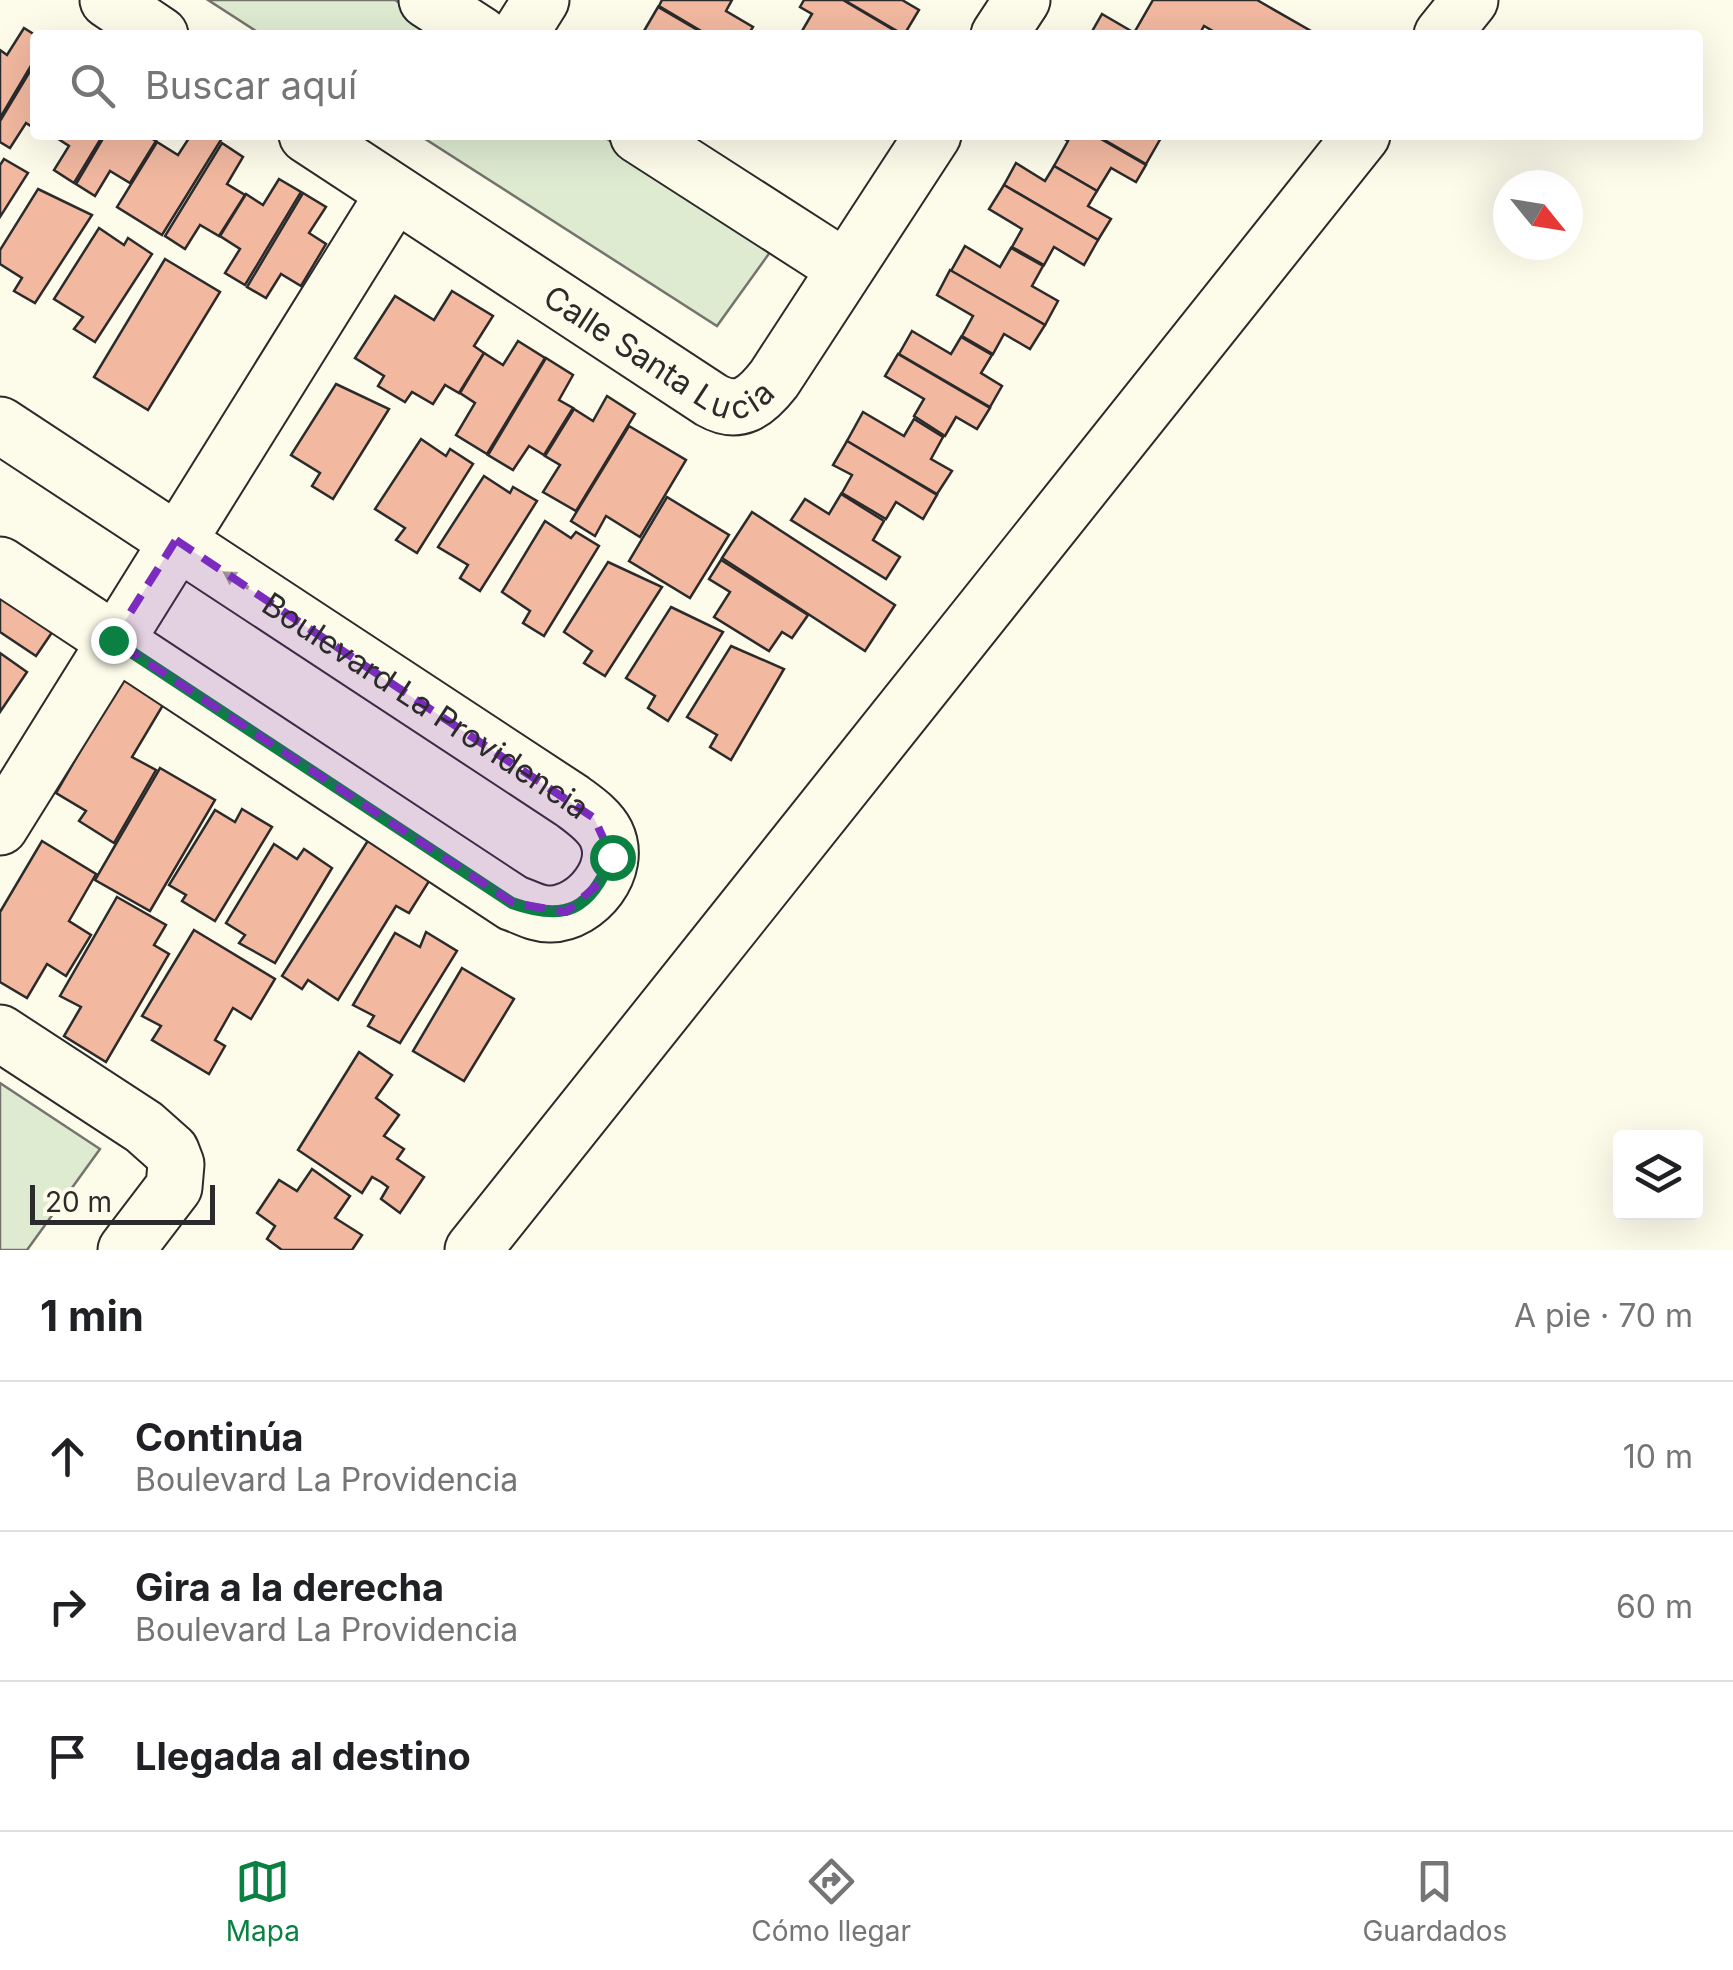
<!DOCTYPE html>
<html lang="es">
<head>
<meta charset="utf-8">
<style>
  :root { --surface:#fff; --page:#f6f6f6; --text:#202124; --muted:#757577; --line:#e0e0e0; --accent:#0b8043 }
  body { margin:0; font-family:Inter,sans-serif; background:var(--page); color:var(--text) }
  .controls { position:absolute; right:30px; bottom:30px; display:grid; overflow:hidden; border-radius:10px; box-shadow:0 10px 40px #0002 }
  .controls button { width:90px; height:90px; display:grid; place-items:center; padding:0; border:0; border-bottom:2px solid var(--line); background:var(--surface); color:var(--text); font:50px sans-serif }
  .compass { position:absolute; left:1493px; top:170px; width:90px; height:90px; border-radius:50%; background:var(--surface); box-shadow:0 10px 40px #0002; rotate:120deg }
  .scale { position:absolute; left:30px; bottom:25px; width:185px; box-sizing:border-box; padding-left:10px; border:5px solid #2b2b2b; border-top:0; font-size:28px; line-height:35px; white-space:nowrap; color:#2b2b2b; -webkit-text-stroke:8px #fdfbea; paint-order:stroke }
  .stop { position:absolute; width:30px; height:30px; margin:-22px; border:8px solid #0b8043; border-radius:50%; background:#fff }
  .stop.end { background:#0b8043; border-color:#fff; box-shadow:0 2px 10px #0008 }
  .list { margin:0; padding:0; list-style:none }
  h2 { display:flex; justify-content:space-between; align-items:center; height:130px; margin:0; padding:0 40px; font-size:42px }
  h2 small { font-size:32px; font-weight:400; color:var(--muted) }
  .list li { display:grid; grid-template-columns:65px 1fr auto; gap:30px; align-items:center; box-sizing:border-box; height:150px; padding:0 40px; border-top:2px solid var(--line) }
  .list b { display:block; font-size:38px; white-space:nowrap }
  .list p { margin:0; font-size:32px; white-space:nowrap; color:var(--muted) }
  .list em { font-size:32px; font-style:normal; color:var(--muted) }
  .icon { flex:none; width:55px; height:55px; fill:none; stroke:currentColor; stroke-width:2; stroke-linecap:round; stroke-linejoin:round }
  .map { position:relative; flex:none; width:1733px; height:1250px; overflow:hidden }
  .search { position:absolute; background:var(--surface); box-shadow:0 10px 40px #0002; left:30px; right:30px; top:30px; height:110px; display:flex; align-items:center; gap:25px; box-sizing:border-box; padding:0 35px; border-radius:10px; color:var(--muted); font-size:38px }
  .sheet { height:580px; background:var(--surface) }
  nav { display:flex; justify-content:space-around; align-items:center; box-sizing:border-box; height:140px; border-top:2px solid var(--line); background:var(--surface); font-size:28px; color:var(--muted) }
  nav a { display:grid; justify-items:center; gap:5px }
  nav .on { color:var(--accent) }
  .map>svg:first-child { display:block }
  .green { fill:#deebd1; stroke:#74746e; stroke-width:2.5 }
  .building { fill:#f2b8a0; stroke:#2b2b2b; stroke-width:2.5 }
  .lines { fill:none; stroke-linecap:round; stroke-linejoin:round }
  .street-casing { stroke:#2b2b2b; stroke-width:59 }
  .street { stroke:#fdfbea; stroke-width:55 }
  .oneway { fill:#9e9d94 }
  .route { stroke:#0b8043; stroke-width:12 }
  .marked { fill:#7b2cbf; fill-opacity:0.2; stroke:#7b2cbf; stroke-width:8; stroke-dasharray:20 12; stroke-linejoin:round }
  .labels { text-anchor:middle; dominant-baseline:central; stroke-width:8; stroke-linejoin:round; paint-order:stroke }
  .street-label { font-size:32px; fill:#2b2b2b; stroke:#fdfbea }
</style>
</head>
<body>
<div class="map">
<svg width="1733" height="1250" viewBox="0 0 1733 1250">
  <rect width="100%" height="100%" fill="#fdfbea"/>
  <!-- green -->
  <g class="green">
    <polygon points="208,0 395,0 449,35 262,35"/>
    <polygon points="419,135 601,135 773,248 717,326"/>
    <polygon points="0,1083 100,1149 27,1250 0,1250"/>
  </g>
  <!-- building -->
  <g class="building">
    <polygon points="662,0 732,0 726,11 753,27 748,35 708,35 659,6"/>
    <polygon points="804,0 843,0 902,35 809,35 802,31 812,14 800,7"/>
    <polygon points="844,0 902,0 919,10 904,35"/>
    <polygon points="1153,0 1257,0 1318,35 1220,35 1204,26 1199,35 1138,35 1134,33"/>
    <polygon points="658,7 706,35 644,31"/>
    <polygon points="1102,14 1138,35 1090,35"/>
    <polygon points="24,28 35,35 35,59 0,118 0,50 7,55"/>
    <polygon points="35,63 35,129 26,123 10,148 0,142 0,121"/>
    <polygon points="52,135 103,135 74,183 54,170 69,146"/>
    <polygon points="105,135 145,135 156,141 130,183 110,171 95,196 76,184"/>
    <polygon points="191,135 224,135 162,235 117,207 157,142 178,155"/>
    <polygon points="1058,135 1094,135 1146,165 1136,182 1111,168 1097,191 1054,166 1068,141"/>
    <polygon points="1096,135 1160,135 1162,136 1146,164"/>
    <polygon points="222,143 243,157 227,184 245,195 219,236 200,225 185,249 165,236"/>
    <polygon points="4,159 28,173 0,217 0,165"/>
    <polygon points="1016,163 1045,181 1054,166 1097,191 1088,206 1111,219 1098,240 1004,185"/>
    <polygon points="279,179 301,192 245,285 225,273 240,249 220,236 246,194 263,205"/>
    <polygon points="1004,185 1098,240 1084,265 1054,247 1044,265 1012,247 1022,229 989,209"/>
    <polygon points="38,189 92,215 35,303 14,291 22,278 0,264 0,250"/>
    <polygon points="303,193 326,207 309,233 326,244 301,286 281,274 266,298 247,287"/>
    <polygon points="99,228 124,245 128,238 152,254 95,342 74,329 83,317 54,299"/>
    <polygon points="965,246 1000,267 1011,248 1043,266 1032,286 1058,301 1045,325 951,271"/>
    <polygon points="165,259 220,292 148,410 94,377"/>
    <polygon points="950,270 1045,325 1030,349 1004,334 993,354 962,336 973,316 937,295"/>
    <polygon points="452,291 493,316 474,346 484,353 459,393 445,385 433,404 412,392 405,402 378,386 384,376 355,358 395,296 434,320"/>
    <polygon points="912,331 951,354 961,337 992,355 981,373 1002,386 990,407 899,354"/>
    <polygon points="518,341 545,358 487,454 456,435 475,403 460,393 484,353 503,365"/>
    <polygon points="898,354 990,408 977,429 956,417 945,436 914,416 924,399 885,376"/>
    <polygon points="546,358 573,375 559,400 573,408 544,455 529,446 513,470 488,455"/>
    <polygon points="336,384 389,409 333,499 312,486 320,473 291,455"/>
    <polygon points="607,396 635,414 576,511 543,492 560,465 545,456 574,409 593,421"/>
    <polygon points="863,412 904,436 914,419 943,437 931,459 952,471 937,494 847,441"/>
    <polygon points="629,426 686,460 640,537 606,516 595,536 571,521"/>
    <polygon points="421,439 446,456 450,449 473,464 417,553 396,540 405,528 375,509"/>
    <polygon points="847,441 937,495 923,519 896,502 886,519 842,493 852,475 833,465"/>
    <polygon points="484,476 510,493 513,487 537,501 480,591 460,578 468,565 438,547"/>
    <polygon points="841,494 884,521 873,540 900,557 886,579 791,520 805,499 829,514"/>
    <polygon points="667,497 729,535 690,598 629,561"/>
    <polygon points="752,512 895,605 865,651 722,558"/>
    <polygon points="545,521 571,538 576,532 599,546 544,636 523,623 530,611 502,592"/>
    <polygon points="721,560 808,615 792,638 782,632 769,651 714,617 730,592 709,579"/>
    <polygon points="608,562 662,587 605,676 584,663 592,651 564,632"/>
    <polygon points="0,586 57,625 36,656 0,632"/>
    <polygon points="671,607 723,632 668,721 648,708 655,696 626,678"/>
    <polygon points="731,646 784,669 731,760 710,747 717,735 687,717"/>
    <polygon points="0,653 27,672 0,712"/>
    <polygon points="130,665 172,690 132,757 156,770 114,843 79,821 86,811 56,793"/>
    <polygon points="160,768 215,800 150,911 95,880"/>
    <polygon points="242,809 272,827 215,921 182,901 186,895 169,885 215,810 235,822"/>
    <polygon points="369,839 431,878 409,913 396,906 338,1000 308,980 302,989 282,976"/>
    <polygon points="42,841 96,874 69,921 91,935 66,976 47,964 27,998 0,982 0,912"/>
    <polygon points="274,844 297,859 304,849 332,868 275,963 239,943 245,935 226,923"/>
    <polygon points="117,897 166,925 154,945 169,954 106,1062 64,1036 81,1007 60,996"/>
    <polygon points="194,930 275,979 251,1019 233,1008 215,1040 225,1046 209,1074 152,1040 161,1026 142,1016"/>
    <polygon points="426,932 457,951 400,1043 368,1026 374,1016 353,1005 395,933 420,947"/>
    <polygon points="462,968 514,999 464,1081 413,1051"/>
    <polygon points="359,1052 392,1075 376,1098 399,1115 384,1136 404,1149 397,1159 424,1177 400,1213 381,1199 388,1187 381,1182 372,1177 362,1193 298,1150"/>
    <polygon points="312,1169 350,1196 335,1218 362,1235 352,1250 282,1250 267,1239 275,1226 257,1213 279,1180 297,1191"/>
  </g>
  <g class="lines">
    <defs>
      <g id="street">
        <polyline points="108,0 160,35"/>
        <polyline points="427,0 481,35"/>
        <polyline points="519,35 541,0"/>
        <polyline points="999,35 1022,0"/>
        <polyline points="1442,35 1470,0"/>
        <path id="s1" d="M307,135L711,400C739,416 756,402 774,379L933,135"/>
        <polyline points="638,135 845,268"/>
        <path id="s2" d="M0,425L572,801C584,810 599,820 606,834C623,869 587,913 551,914C538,915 525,907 513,903L0,565"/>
        <polyline points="0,827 394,194"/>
        <polyline points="0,1033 144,1127 171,1151 176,1164 174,1187 126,1250"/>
        <polyline points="473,1250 1362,135"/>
      </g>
    </defs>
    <!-- street casing -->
    <use href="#street" class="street-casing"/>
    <!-- street -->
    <use href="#street" class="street"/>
  </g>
  <!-- one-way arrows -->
  <defs><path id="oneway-solid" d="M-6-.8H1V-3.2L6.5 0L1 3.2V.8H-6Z" transform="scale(2.5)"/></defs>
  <use class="oneway" href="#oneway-solid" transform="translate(236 580) rotate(-147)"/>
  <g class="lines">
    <!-- route -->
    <path class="route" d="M113,640L512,903C566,922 590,910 612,857"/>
  </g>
  <!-- marked area -->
  <path class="marked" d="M176,540L594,818L612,857L602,881L566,912L513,903L113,640Z"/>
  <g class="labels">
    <!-- street labels -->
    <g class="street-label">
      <text stroke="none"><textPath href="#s1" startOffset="418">Calle Santa Lucia</textPath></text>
      <text stroke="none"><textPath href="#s2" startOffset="510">Boulevard La Providencia</textPath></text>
    </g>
  </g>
</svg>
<div class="controls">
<button><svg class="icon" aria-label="layers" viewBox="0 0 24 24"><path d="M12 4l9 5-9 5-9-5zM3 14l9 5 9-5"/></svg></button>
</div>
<svg class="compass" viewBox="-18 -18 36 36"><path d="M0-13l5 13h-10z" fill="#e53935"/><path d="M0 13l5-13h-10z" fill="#757577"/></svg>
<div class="scale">20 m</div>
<div class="stop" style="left:612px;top:857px"></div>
<div class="stop end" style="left:113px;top:640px"></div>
<div class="search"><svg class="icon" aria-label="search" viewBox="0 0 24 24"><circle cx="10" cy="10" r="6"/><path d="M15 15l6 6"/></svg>Buscar aquí</div>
</div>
<section class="sheet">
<h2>1 min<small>A pie · 70 m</small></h2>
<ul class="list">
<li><svg class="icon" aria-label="ahead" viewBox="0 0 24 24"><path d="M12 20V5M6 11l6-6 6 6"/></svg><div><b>Continúa</b><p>Boulevard La Providencia</p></div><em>10 m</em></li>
<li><svg class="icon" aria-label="right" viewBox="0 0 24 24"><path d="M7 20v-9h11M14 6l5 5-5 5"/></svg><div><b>Gira a la derecha</b><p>Boulevard La Providencia</p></div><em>60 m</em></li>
<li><svg class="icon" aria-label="arrive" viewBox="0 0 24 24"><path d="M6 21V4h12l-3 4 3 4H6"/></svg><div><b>Llegada al destino</b></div></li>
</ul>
</section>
<nav>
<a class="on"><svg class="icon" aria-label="map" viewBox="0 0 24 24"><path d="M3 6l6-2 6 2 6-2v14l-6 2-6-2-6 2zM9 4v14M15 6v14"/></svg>Mapa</a>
<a><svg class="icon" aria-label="directions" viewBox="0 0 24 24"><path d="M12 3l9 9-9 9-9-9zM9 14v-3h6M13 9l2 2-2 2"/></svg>Cómo llegar</a>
<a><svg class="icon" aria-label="saved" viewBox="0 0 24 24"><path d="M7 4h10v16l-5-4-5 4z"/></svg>Guardados</a>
</nav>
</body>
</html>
